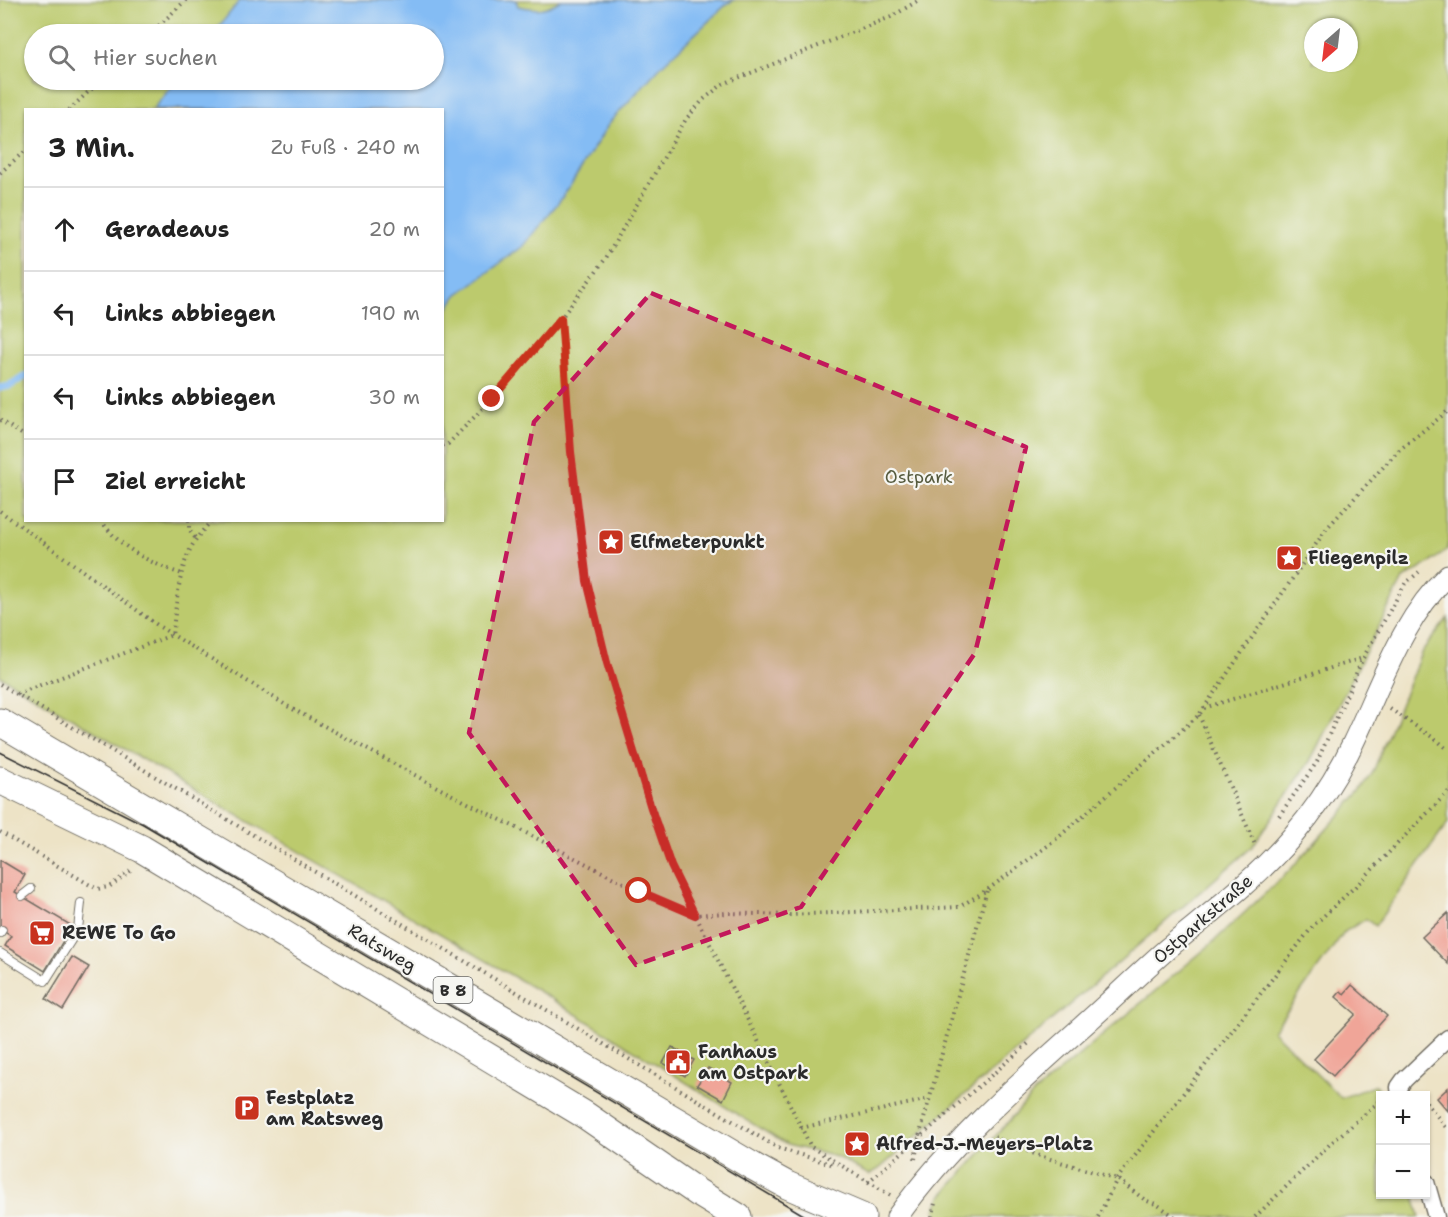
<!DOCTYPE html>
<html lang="de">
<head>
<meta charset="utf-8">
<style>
  :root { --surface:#fff; --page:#f6f6f6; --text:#222; --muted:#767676; --line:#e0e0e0 }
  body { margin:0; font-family:"Shantell Sans",sans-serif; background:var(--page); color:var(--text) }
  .controls { position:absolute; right:18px; bottom:18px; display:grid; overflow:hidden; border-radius:0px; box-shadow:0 2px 4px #0004 }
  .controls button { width:54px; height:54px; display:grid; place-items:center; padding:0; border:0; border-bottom:2px solid var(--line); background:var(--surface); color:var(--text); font:30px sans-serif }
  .compass { position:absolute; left:1304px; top:18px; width:54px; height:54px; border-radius:50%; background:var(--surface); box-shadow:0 2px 4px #0004; rotate:208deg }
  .stop { position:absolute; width:18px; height:18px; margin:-14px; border:4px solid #c8321e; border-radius:50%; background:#fff }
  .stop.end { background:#c8321e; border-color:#fff; box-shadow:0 2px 6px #0008 }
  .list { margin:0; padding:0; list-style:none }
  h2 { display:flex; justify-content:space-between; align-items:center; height:78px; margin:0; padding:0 24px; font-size:26px }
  h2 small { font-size:20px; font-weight:400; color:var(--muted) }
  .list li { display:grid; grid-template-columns:39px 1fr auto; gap:18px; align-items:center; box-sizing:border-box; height:84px; padding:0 24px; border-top:2px solid var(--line) }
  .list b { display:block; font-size:22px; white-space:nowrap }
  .list em { font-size:20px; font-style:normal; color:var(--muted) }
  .icon { flex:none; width:33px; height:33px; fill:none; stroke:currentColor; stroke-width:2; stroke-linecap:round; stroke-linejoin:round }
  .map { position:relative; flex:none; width:1448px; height:1217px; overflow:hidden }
  .search { position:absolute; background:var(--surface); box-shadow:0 2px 4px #0004; left:24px; top:24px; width:420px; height:66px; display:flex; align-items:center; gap:15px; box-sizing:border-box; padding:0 21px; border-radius:33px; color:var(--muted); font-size:22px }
  .panel { position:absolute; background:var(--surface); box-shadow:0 2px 4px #0004; left:24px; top:108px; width:420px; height:414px; border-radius:0px }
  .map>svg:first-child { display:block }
  .green { fill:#bcca6d; stroke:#747a4c; stroke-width:1.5; fill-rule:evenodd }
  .water { fill:#84bcf4; stroke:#587490; stroke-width:1.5 }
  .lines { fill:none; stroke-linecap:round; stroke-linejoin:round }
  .stream { stroke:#84bcf4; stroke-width:7 }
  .building { fill:#f0a598 }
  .service-casing { stroke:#6f6b61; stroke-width:10 }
  .minor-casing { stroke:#6f6b61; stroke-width:19 }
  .tertiary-casing { stroke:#6f6b61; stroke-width:23 }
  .primary-casing { stroke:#6f6b61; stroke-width:29 }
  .path { stroke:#6f6b61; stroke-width:4; stroke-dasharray:1.5 4.5; stroke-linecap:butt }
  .service { stroke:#fff; stroke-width:8 }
  .minor { stroke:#fff; stroke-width:16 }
  .tertiary { stroke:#fff; stroke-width:21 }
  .primary { stroke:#fff; stroke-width:27 }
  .tram { stroke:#2b2b2b; stroke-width:1.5 }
  .route { stroke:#c8321e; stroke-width:8 }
  .marked { fill:#c2185b; fill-opacity:0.2; stroke:#c2185b; stroke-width:4.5; stroke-dasharray:12 8; stroke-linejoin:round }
  .labels { text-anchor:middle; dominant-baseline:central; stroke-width:4.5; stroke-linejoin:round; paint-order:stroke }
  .shield { fill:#f6f6f2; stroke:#686867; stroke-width:1.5 }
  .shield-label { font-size:16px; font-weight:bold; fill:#2b2b2b }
  .park-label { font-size:18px; fill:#565b3f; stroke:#f6f6f2 }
  .poi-label { font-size:18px; font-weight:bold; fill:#2b2b2b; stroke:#f6f6f2; text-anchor:start }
  .street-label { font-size:18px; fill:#2b2b2b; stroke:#f6f6f2 }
</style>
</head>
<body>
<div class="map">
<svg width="1448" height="1217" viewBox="0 0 1448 1217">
  <rect width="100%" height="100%" fill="#f6f6f2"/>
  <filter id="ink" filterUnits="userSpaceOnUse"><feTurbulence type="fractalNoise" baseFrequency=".0167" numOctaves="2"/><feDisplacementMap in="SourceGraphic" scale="12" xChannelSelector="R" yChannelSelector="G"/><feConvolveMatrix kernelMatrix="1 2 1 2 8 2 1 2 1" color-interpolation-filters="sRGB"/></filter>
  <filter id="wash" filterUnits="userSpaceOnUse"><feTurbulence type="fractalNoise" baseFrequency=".008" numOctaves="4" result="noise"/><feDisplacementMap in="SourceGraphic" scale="24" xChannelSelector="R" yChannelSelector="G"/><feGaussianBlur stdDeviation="1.35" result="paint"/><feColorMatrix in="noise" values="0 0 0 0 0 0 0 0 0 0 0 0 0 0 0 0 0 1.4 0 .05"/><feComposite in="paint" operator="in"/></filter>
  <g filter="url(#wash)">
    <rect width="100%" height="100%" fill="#ede3c6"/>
    <!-- green -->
    <g class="green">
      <path d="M0,0H1448V549L1430,563L1403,579L1310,761L1252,847L879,1169L869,1175L837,1157L787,1145L550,998L0,676ZM1313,27H1349V63H1313ZM34,34H434V80H34ZM26,110H442V520H26Z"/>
      <polygon points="1448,618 1448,823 1375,926 1366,919 1344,932 1273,1031 1341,1098 1376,1085 1380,1102 1380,1194 1414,1195 1420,1217 939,1217 935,1210 941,1197 1034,1093 1211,944 1290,870 1362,790 1373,772 1422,651"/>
    </g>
    <!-- water -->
    <path class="water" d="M240,0H516L518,6C537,10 544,11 561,0H735L728,3L661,66L610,122L563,197L522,247L457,295L444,314H442V110L153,109L177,80H434V34H213Z"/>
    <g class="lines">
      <!-- stream -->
      <polyline class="stream" points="0,388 10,386 26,376"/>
    </g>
    <g id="blocks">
      <!-- building -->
      <g class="building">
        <polygon points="0,860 25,875 15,892 72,926 45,971 5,946 11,936 0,929"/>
        <polygon points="1448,913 1448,964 1422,937"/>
        <polygon points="72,957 89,967 63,1010 46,999"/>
        <polygon points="1352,985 1387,1016 1333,1076 1314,1059 1356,1014 1336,997 1341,991 1344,994"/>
        <polygon points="672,1047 694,1060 685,1076 663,1063"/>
        <polygon points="708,1068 732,1082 723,1100 697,1085"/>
        <polygon points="1448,1088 1448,1111 1437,1098"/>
      </g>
    </g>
  </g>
  <g filter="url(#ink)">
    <use href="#blocks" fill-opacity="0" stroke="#6f6b61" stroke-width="1.5"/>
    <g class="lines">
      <defs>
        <g id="service">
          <polyline points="22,896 31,889"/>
          <polyline points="0,933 2,930"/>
          <polyline points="0,953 45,981 78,929 81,903"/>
        </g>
        <g id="minor">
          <polyline points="1400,1096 1399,1087 1404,1080 1448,1038"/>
          <polyline points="1426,1182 1436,1217"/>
        </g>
        <path id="tertiary" d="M897,1217C947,1147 1012,1089 1076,1032C1107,1005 1136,976 1167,949C1209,914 1255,880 1291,838C1316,809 1337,777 1353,743C1381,685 1401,620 1448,575"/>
        <g id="primary">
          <polyline points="0,722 754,1167 787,1185 862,1217"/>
          <polyline points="0,780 142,849 585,1115 697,1192 738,1217"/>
        </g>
      </defs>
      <!-- service casing -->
      <use href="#service" class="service-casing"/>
      <!-- minor casing -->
      <use href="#minor" class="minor-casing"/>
      <!-- tertiary casing -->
      <use href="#tertiary" class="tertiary-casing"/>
      <!-- primary casing -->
      <use href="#primary" class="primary-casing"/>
      <!-- path -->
      <g class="path">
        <polyline points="150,34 186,0"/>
        <polyline points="69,110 101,80"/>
        <polyline points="0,173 26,150"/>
        <polyline points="0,420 26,437"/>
        <polyline points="442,446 448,444 492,399 560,319"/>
        <polyline points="0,511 160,627 289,707 435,786 639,891 695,915 727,913 789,915 959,907 987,890 1054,841 1199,715 1327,528 1399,450 1448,411"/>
        <path d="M101,520C119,548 152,564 182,574"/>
        <polyline points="189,520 189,530 196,539"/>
        <polyline points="0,684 778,1148 834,1165"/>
        <path d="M17,694L172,635C177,604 178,564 197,538C201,532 207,526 212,520"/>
        <polyline points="1204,708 1363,658"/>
        <polyline points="1390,709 1438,741 1448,750"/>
        <polyline points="1199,715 1256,847"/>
        <polyline points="1279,816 1317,762 1363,658 1405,584 1419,572"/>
        <polyline points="0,832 97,889 109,887 133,869"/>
        <polyline points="1426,1102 1448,1130"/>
        <polyline points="801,1128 929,1099"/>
        <polyline points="994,1137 1037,1155 1117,1179 1145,1200 1158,1205 1175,1217"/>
        <polyline points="915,1159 919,1137 987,890"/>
        <polyline points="868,1182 1030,1042"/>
        <polyline points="890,1195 811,1147 671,866 607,663 587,581 571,452 561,318 606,258 686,119 703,100 723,84 891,17 919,0"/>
        <polyline points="932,1217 935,1203"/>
        <polyline points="1098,1217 1117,1179 1313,926 1361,881 1448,792"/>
        <polyline points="1255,1217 1330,1144 1380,1101"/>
      </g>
      <!-- service -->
      <use href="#service" class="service"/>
      <!-- minor -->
      <use href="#minor" class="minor"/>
      <!-- tertiary -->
      <use href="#tertiary" class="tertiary"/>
      <!-- primary -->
      <use href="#primary" class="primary"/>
      <!-- tram -->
      <polyline class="tram" points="0,752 143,824 807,1217"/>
    </g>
  </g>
  <g class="lines" filter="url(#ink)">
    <!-- route -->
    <polyline class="route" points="492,399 561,318 571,452 587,581 607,663 651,808 671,866 695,915 639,891"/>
  </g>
  <!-- marked area -->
  <path class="marked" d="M651,293L1026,447L975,653L801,907L636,965L469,733L534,422Z"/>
  <!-- icons -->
  <defs>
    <symbol id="sight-square" viewBox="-11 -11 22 22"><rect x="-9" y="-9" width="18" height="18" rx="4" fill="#c8321e" stroke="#f6f6f2"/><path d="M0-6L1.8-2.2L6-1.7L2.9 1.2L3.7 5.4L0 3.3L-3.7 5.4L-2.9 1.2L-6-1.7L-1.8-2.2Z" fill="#fff"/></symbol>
    <symbol id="supermarket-square" viewBox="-11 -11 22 22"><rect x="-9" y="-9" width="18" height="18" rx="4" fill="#c8321e" stroke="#f6f6f2"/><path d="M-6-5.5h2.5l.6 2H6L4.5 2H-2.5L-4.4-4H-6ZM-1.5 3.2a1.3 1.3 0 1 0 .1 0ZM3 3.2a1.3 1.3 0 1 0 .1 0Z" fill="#fff"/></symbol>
    <symbol id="civic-square" viewBox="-11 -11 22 22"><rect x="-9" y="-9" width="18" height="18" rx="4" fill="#c8321e" stroke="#f6f6f2"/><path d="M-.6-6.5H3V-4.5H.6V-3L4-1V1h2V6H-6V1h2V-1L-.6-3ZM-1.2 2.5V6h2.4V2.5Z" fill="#fff"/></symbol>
    <symbol id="parking-square" viewBox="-11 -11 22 22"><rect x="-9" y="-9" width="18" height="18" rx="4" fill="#c8321e" stroke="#f6f6f2"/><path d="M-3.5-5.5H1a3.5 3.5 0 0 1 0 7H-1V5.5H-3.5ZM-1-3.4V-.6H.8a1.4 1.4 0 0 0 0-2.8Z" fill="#fff"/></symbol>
  </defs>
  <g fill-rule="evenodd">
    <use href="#sight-square" x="596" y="527" width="30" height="30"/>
    <use href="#sight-square" x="1274" y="543" width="30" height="30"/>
    <use href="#supermarket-square" x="27" y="918" width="30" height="30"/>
    <use href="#civic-square" x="663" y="1047" width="30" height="30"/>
    <use href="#parking-square" x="232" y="1093" width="30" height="30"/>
    <use href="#sight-square" x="842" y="1129" width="30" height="30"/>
  </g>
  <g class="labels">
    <!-- shield labels -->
    <rect class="shield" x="433.5" y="977" width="39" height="26" rx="4.5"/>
    <g class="shield-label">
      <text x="453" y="990">B 8</text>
    </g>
    <!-- park labels -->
    <g class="park-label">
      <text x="919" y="477">Ostpark</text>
    </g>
    <!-- poi labels -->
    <g class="poi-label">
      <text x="630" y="542">Elfmeterpunkt</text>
      <text x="1308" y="558">Fliegenpilz</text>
      <text x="62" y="933">REWE To Go</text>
      <text x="698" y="1052">Fanhaus<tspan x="698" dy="21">am Ostpark</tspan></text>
      <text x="266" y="1098">Festplatz<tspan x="266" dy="21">am Ratsweg</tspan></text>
      <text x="876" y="1144">Alfred-J.-Meyers-Platz</text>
    </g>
    <!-- street labels -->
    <g class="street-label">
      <text transform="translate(1203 919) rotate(-41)">Ostparkstraße</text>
      <text transform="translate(382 948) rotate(31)">Ratsweg</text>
    </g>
  </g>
</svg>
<div class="controls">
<button>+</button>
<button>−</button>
</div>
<svg class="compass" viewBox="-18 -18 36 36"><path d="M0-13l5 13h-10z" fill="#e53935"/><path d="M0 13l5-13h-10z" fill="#767676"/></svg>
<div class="stop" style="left:639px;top:891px"></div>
<div class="stop end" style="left:492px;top:399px"></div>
<div class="search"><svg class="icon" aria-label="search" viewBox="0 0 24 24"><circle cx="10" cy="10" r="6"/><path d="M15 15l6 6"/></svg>Hier suchen</div>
<section class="panel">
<h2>3 Min.<small>Zu Fuß · 240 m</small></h2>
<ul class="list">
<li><svg class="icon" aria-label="ahead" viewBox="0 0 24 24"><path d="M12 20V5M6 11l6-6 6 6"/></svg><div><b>Geradeaus</b></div><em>20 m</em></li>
<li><svg class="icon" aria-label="left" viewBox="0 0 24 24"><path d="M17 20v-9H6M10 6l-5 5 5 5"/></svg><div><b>Links abbiegen</b></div><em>190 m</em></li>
<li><svg class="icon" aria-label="left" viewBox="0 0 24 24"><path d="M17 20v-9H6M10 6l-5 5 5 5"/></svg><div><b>Links abbiegen</b></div><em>30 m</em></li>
<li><svg class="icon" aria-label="arrive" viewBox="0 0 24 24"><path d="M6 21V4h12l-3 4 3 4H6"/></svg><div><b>Ziel erreicht</b></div></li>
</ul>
</section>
</div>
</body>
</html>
